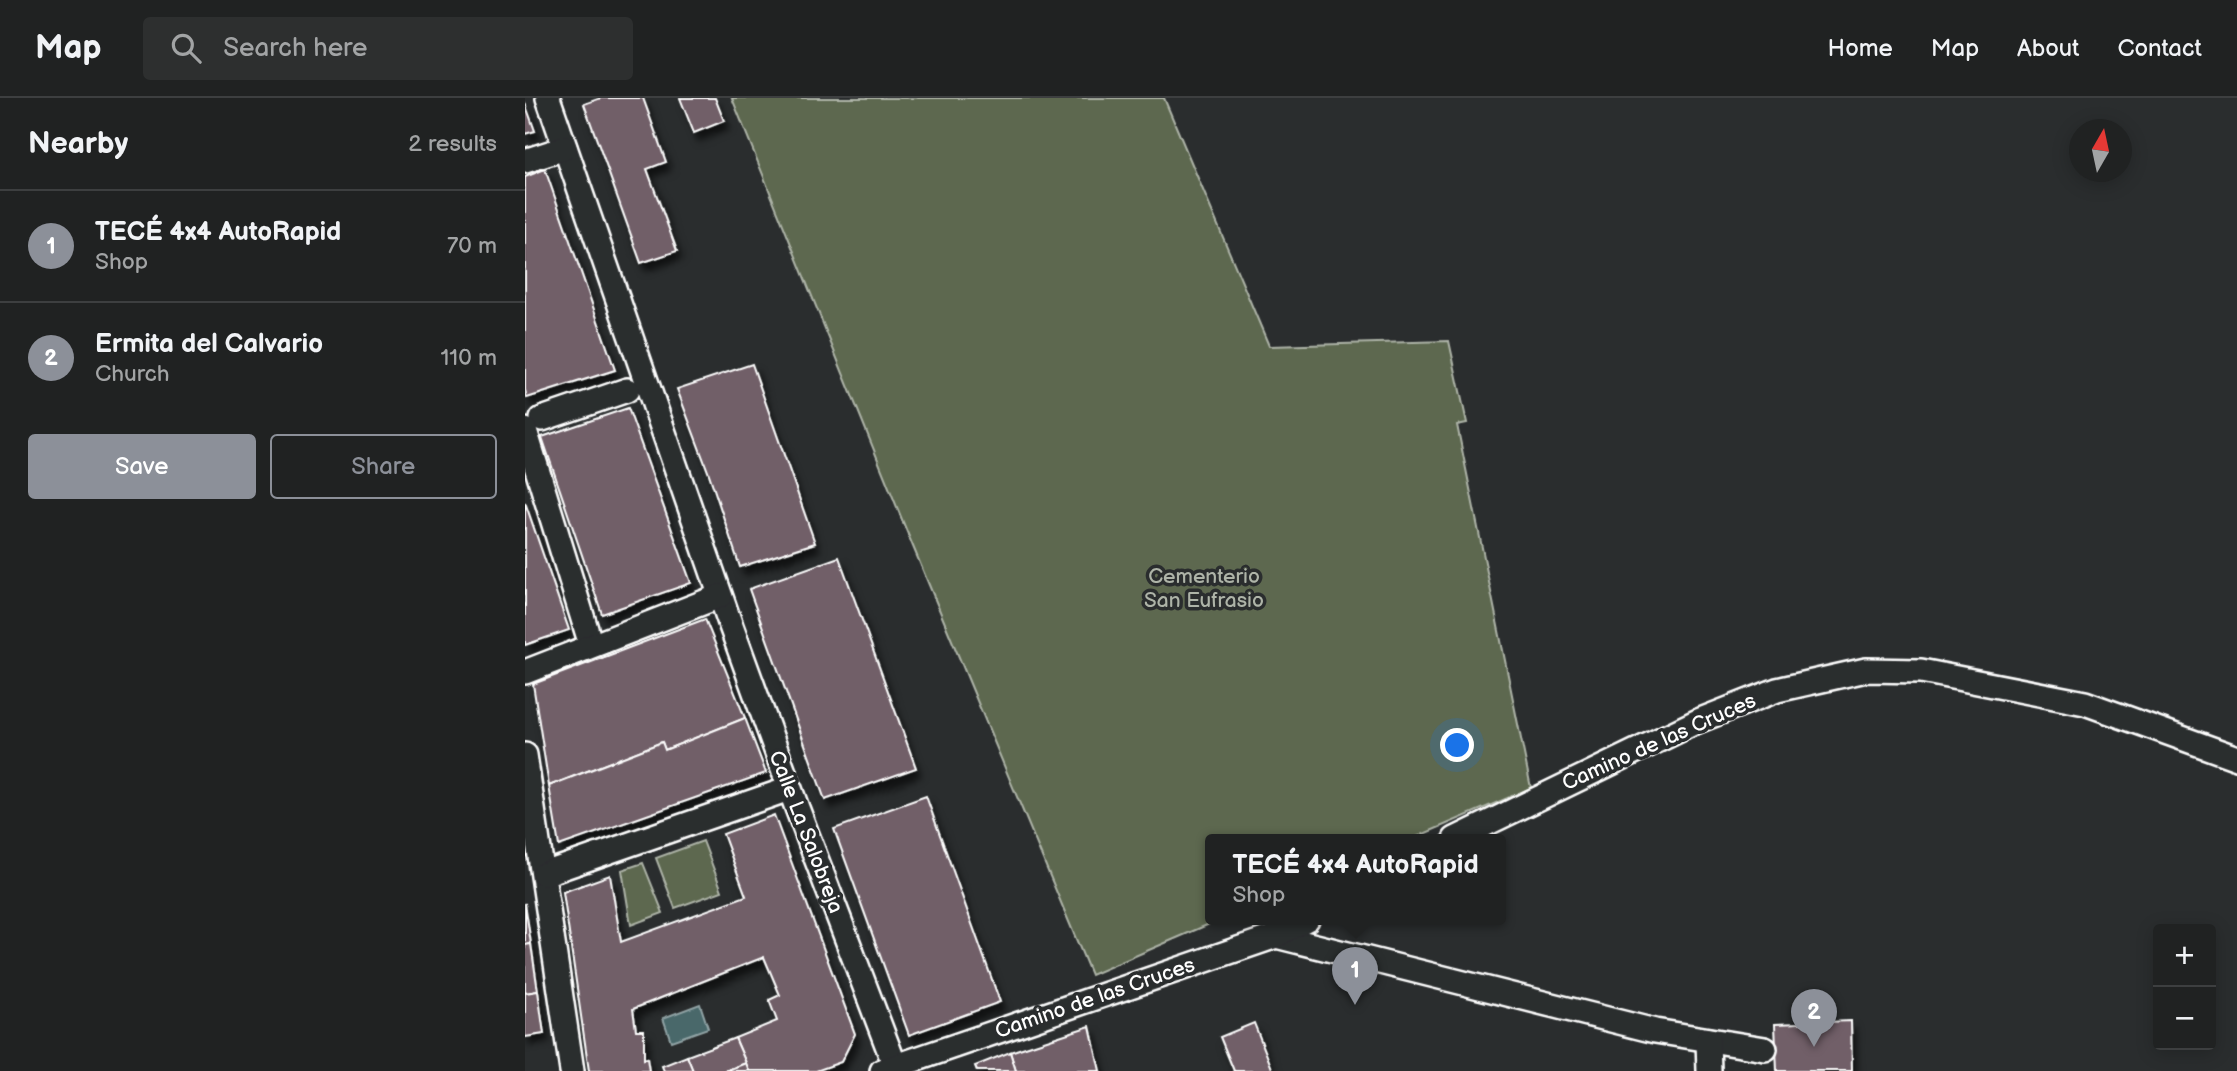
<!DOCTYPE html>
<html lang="en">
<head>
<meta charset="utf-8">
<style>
  :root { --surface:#202222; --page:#2d2f2f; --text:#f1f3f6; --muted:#a2a4a5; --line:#3d3f40; --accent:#8c9099 }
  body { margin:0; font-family:"Balsamiq Sans",sans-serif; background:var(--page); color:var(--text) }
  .controls { position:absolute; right:21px; bottom:21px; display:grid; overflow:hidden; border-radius:7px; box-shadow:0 4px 18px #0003 }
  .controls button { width:63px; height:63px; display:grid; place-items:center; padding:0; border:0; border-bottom:2px solid var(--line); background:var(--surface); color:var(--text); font:35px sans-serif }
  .compass { position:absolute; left:1544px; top:21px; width:63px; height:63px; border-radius:50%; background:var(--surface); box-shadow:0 4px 18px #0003; rotate:9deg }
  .you { position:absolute; left:933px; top:648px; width:24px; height:24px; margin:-18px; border:5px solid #fff; border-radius:50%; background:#1a73e8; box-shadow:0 0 0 10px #1a73e833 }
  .badge { display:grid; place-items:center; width:46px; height:46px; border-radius:50%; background:var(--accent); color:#fff; font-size:23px; font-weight:700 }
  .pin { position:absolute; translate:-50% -58px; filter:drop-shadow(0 2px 4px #0008) }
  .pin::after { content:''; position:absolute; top:37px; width:24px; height:21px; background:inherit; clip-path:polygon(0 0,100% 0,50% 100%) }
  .popup { position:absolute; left:680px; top:736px; width:301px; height:91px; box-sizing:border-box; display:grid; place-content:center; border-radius:7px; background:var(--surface); filter:drop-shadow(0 2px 5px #0005); font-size:23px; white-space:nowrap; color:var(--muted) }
  .popup b { font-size:26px; color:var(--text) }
  .popup::after { content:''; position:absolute; left:50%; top:100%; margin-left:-14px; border:14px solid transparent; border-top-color:var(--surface) }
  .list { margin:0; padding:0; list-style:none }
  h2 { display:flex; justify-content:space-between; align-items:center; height:91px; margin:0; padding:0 28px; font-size:30px }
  h2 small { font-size:23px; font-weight:400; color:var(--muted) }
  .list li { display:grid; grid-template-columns:46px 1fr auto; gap:21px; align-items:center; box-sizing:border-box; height:112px; padding:0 28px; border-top:2px solid var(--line) }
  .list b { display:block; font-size:26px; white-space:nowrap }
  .list p { margin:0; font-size:23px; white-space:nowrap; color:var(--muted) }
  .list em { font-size:23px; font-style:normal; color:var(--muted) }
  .actions { display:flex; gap:14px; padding:21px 28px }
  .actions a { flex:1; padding:16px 0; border:2px solid var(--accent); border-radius:7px; text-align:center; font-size:24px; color:var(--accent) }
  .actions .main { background:var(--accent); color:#fff }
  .icon { flex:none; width:38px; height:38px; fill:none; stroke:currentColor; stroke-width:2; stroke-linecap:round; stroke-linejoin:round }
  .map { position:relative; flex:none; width:1712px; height:973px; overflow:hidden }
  header { display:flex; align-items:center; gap:42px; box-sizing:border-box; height:98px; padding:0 35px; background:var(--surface); border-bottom:2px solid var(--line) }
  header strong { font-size:33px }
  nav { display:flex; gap:38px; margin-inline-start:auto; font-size:24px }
  .search { width:490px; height:63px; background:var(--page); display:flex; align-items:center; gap:18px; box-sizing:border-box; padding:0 24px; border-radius:7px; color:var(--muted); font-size:26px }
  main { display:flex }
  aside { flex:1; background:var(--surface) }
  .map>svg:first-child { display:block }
  .green { fill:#5d6850; stroke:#aeb4a8; stroke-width:2 }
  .water { fill:#49686b; stroke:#92a4a6; stroke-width:2 }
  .building { fill:#715f68; stroke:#fff; stroke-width:2; filter:url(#shadow) }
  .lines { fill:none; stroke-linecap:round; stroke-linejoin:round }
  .street-casing { stroke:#fff; stroke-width:28 }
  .street { stroke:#2a2d2e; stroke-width:23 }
  .labels { text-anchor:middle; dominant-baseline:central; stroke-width:7; stroke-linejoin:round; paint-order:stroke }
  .park-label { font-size:21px; fill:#aeb4a8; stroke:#2a2d2e }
  .street-label { font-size:21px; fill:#fff; stroke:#2a2d2e }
</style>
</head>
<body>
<header>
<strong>Map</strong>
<div class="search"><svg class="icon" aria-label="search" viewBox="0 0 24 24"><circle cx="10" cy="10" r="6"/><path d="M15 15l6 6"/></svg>Search here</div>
<nav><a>Home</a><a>Map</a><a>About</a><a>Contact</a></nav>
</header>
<main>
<aside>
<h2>Nearby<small>2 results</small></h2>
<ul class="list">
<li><span class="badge">1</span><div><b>TECÉ 4x4 AutoRapid</b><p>Shop</p></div><em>70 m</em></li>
<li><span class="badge">2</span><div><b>Ermita del Calvario</b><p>Church</p></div><em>110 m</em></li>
</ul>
<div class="actions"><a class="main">Save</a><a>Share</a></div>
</aside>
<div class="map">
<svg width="1712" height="973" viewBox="0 0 1712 973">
  <defs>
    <filter id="shadow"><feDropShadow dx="4.5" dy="8" stdDeviation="3.5" flood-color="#0009"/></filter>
  </defs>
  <rect width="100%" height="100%" fill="#2a2d2e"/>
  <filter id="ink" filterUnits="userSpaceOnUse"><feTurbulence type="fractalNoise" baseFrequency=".0143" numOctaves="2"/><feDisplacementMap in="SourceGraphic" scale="14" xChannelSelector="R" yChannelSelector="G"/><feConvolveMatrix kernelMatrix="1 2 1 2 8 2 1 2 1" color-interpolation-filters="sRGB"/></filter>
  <g filter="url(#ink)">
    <!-- green -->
    <g class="green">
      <polygon points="207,0 639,0 744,248 924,243 942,325 932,327 1006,690 887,741 685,741 685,821 696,821 566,877 382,434"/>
      <polygon points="178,743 197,793 150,810 131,760"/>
      <polygon points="118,765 138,815 106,827 97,772"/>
    </g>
    <!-- water -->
    <polygon class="water" points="175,906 183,930 146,943 138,920"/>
    <!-- building -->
    <g class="building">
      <polygon points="76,0 118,0 141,64 122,71 152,153 116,165 59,6"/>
      <polygon points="155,0 190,0 199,23 169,35"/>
      <polygon points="0,5 10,33 0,36"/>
      <polygon points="20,71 90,272 2,300 0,292 0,79"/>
      <polygon points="227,266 290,445 215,469 184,376 152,291"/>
      <polygon points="103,310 166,485 77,516 17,339"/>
      <polygon points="0,404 44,532 0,547"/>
      <polygon points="314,459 391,670 300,702 224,491"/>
      <polygon points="180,521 220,620 140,652 137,644 24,688 8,586"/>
      <polygon points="220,620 241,675 34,748 24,688 137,644 140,652"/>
      <polygon points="401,698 475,904 384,937 309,731"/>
      <polygon points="249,717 330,936 316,964 291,973 224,973 210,940 252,923 244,902 255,897 239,859 108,911 111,932 119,932 119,961 122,960 124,973 64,973 38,794 85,777 96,844 221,798 198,736"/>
      <polygon points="0,805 6,846 0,847"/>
      <polygon points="6,846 13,893 0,895 0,847"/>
      <polygon points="13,893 19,936 0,939 0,895"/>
      <polygon points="1326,923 1327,973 1252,973 1250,926"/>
      <polygon points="729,925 748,973 709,973 695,939"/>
      <polygon points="565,928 575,973 491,973 485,954"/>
      <polygon points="210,940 221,965 200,973 168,973 162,958"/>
      <polygon points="485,954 491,973 452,973 450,968"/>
      <polygon points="162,958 168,973 139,973 137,968"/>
      <polygon points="221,965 224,973 200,973"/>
    </g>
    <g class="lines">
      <defs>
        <g id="street">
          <polyline points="23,0 206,528 272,710 372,973"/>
          <polyline points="0,63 40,50"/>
          <polyline points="17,321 102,292"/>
          <polyline points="0,332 66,547"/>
          <polyline points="0,574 195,498"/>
          <polyline points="0,657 47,973"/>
          <polyline points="930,741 1173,623 1252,592 1341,572 1396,573 1560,605 1712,660"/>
          <polyline points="19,776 264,691"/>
          <polyline points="751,838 1130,933 1240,951"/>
          <polyline points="1183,942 1184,973"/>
          <polyline points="357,973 751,838 782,821"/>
        </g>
      </defs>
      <!-- street casing -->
      <use href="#street" class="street-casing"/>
      <!-- street -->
      <use href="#street" class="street"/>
    </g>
  </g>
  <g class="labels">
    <!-- park labels -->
    <g class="park-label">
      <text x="679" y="478">Cementerio<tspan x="679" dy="24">San Eufrasio</tspan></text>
    </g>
    <!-- street labels -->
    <g class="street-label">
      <text transform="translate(1134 644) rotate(-24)">Camino de las Cruces</text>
      <text transform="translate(281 734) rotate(69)">Calle La Salobreja</text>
      <text transform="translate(570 900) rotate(-19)">Camino de las Cruces</text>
    </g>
  </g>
</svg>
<div class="controls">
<button>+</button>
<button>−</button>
</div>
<svg class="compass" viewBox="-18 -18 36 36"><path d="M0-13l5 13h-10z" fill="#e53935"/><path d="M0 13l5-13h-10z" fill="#a2a4a5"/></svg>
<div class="you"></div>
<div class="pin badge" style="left:830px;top:907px">1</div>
<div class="popup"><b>TECÉ 4x4 AutoRapid</b>Shop</div>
<div class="pin badge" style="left:1289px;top:949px">2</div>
</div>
</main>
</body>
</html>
